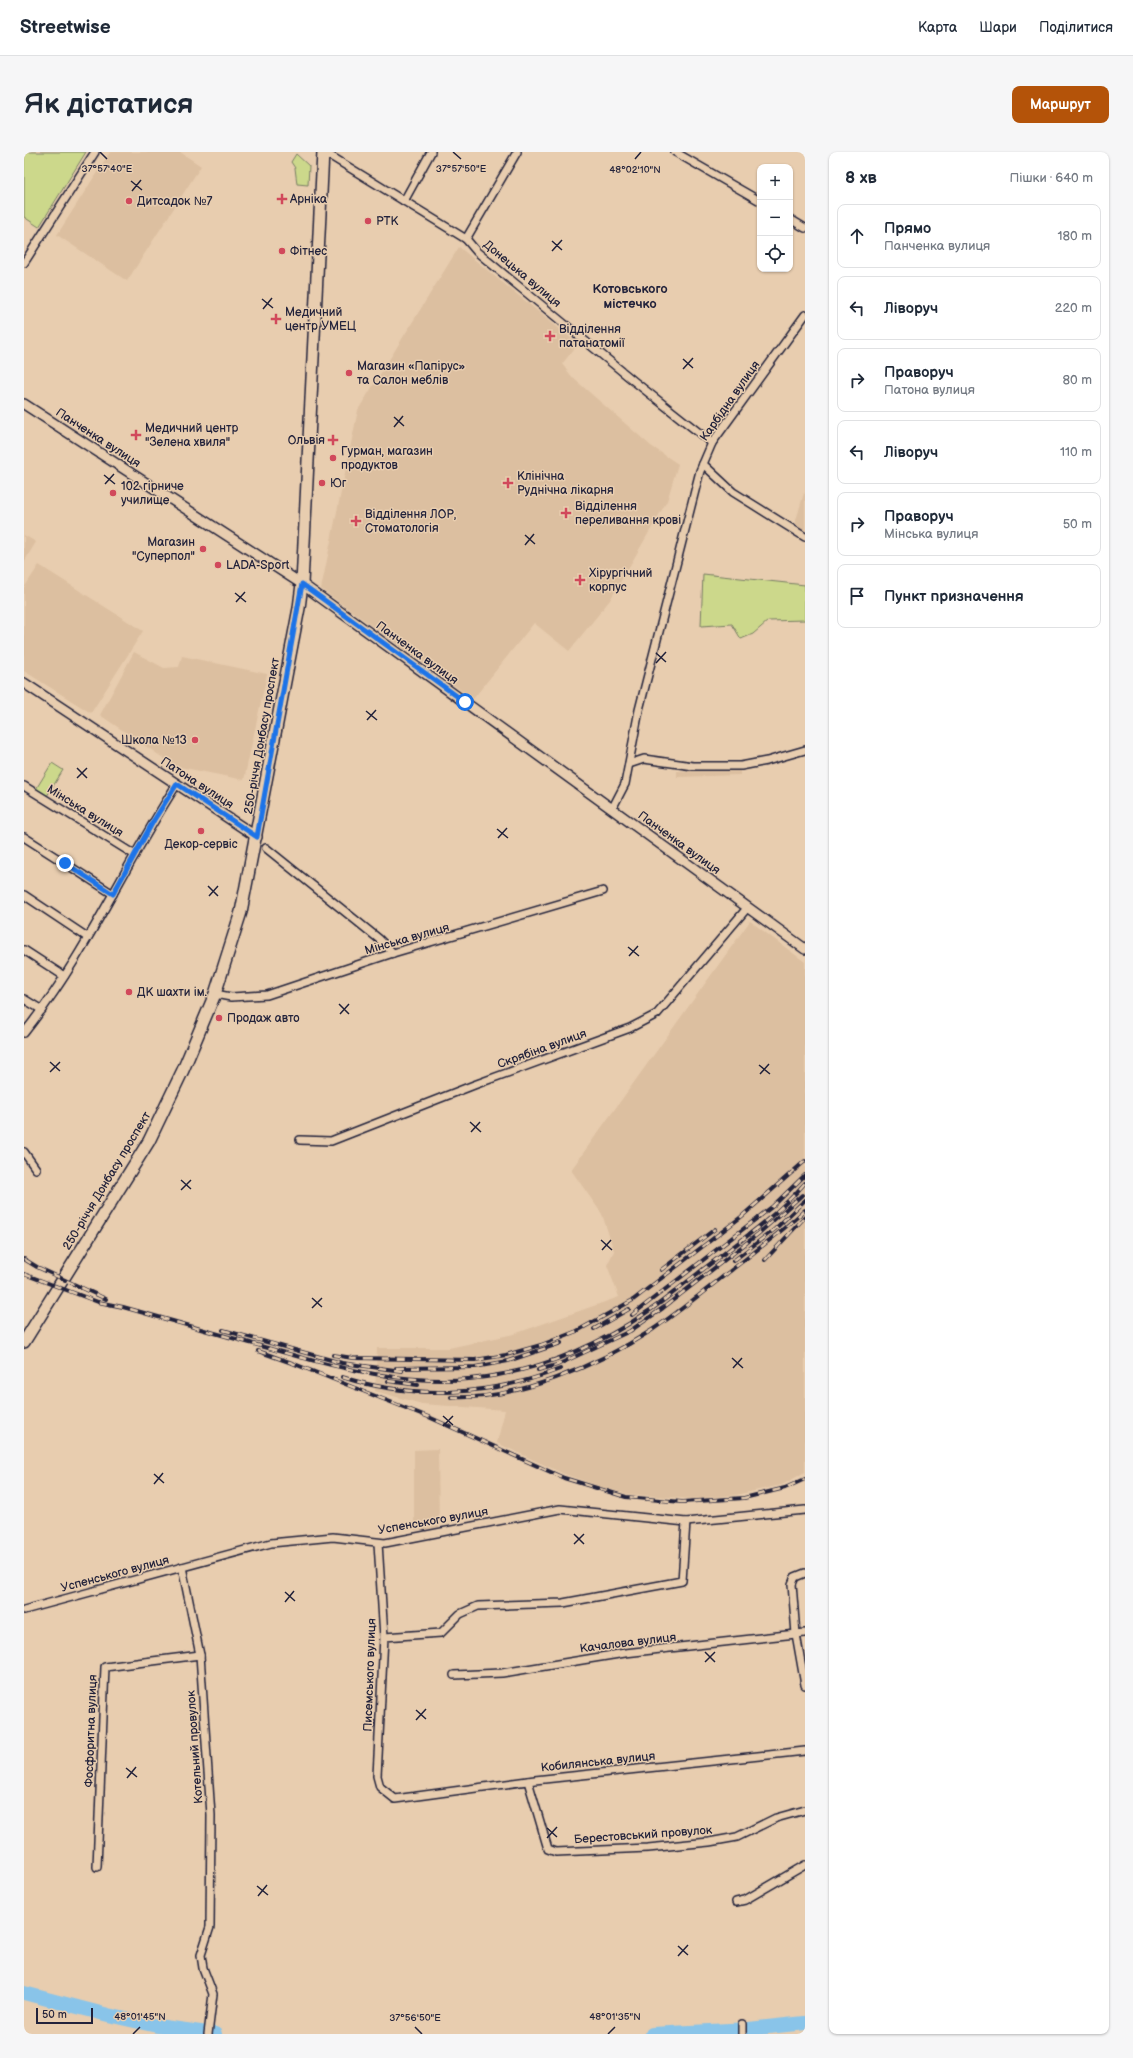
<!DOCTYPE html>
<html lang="uk">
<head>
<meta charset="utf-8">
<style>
  :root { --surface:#fff; --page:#f6f6f7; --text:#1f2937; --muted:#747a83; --line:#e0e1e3; --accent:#b45309 }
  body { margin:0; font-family:"Balsamiq Sans",sans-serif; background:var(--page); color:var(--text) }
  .controls { position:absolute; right:12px; top:12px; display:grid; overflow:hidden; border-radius:8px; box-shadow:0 1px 3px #0004 }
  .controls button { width:36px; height:36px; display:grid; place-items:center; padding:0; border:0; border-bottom:1px solid var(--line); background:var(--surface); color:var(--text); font:20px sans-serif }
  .scale { position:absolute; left:12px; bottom:10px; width:57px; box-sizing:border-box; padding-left:4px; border:2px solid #22223b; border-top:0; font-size:11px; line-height:14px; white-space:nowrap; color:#22223b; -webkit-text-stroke:3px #e8cdaf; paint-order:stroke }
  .stop { position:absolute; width:12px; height:12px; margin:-9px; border:3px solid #1a73e8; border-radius:50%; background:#fff }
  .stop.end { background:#1a73e8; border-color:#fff; box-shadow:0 1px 4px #0008 }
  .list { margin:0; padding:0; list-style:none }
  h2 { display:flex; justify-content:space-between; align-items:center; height:52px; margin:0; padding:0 16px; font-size:17px }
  h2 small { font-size:13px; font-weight:400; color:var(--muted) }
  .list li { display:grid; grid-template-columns:26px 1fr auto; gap:12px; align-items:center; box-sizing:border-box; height:64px; margin:0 8px 8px; padding:0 8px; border:1px solid var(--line); border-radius:8px }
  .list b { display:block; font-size:15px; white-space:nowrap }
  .list p { margin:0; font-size:13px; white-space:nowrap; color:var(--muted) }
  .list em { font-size:13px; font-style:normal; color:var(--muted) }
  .icon { flex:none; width:22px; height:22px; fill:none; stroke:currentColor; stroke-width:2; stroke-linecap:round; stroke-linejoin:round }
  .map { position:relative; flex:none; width:781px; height:1882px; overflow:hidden; border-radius:8px }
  header { display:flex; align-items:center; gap:24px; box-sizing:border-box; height:56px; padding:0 20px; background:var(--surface); border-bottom:1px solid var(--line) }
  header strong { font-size:19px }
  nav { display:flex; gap:22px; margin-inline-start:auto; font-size:14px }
  .intro { display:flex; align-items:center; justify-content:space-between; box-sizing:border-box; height:96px; padding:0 24px }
  h1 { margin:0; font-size:28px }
  .button { padding:10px 18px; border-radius:8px; background:var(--accent); color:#fff; font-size:14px; font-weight:700 }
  main { display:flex; gap:24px; padding:0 24px }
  aside { flex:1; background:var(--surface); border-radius:8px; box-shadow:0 1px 3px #0004 }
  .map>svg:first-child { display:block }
  .built { fill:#dcbfa0 }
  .green { fill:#ccd88b; stroke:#777d63 }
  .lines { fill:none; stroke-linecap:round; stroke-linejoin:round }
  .river { stroke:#89c4e9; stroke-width:14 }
  .minor-casing { stroke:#22223b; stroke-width:10 }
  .tertiary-casing { stroke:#22223b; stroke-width:12 }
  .primary-casing { stroke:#22223b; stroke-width:14 }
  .minor { stroke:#e8cdaf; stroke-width:7 }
  .tertiary { stroke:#e8cdaf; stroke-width:9 }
  .primary { stroke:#e8cdaf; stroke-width:11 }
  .rail-casing { stroke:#22223b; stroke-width:4 }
  .rail { stroke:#e8cdaf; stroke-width:2.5; stroke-dasharray:8; stroke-linecap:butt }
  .route { stroke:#1a73e8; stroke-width:5 }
  .ticks { fill:none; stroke:#22223b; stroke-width:1.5 }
  .poi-dot { fill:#d1495b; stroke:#e8cdaf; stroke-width:1.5 }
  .labels { text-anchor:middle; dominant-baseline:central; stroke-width:3; stroke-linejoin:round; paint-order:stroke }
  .poi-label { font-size:12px; fill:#22223b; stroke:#e8cdaf; text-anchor:start }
  .street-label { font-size:12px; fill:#22223b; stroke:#e8cdaf }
  .neighbourhood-label { font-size:13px; font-weight:bold; fill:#22223b; stroke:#e8cdaf }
  .ticks-label { font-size:10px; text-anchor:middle; fill:#22223b; stroke:#e8cdaf; stroke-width:3; stroke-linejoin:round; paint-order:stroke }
</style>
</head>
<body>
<header>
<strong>Streetwise</strong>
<nav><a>Карта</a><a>Шари</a><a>Поділитися</a></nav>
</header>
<div class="intro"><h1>Як дістатися</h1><a class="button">Маршрут</a></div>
<main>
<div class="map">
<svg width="781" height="1882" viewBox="0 0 781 1882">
  <rect width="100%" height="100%" fill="#e8cdaf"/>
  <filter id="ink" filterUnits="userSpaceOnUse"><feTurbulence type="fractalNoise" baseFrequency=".025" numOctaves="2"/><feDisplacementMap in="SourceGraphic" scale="8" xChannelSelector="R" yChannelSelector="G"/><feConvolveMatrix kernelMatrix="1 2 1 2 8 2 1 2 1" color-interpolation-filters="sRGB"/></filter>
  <g filter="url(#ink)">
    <!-- built -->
    <g class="built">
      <polygon points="86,0 156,0 177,14 103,129 33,83"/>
      <polygon points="435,95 554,192 538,212 549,226 627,294 654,312 643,349 586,448 545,499 510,471 449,547 297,437 334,258"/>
      <polygon points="780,341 781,342 781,380 770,375"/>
      <polygon points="0,383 12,390 0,410"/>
      <polygon points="15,413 119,479 67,561 0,519 0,436"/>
      <polygon points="110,500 140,516 155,515 158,504 243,522 220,628 151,614 76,563"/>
      <polygon points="716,617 716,623 653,625 653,619"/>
      <polygon points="726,769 781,810 781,1320 758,1333 712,1343 668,1347 603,1342 580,1336 540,1322 473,1291 481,1258 398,1252 351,1239 353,1196 425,1196 490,1182 595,1145 583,1113 590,1099 578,1062 547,1018"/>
      <polygon points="414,1297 415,1377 390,1378 390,1298"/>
    </g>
    <!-- green -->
    <g class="green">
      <polygon points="0,0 62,0 15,75 0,65"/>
      <polygon points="272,2 285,14 284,33 273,32 271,16 267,10"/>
      <polygon points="679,422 781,433 781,468 744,469 729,482 717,487 708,472 677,474"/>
      <polygon points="28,611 39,618 23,644 12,637"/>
    </g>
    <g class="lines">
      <!-- river -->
      <g class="river">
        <polyline points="0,1841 84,1863 133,1874 191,1882"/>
        <polyline points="628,1882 725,1877 781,1871"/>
      </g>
      <defs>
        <g id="minor">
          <polyline points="300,0 442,87 453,100 611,230 688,291"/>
          <polyline points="651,0 736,49"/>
          <polyline points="380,49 407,0"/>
          <polyline points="766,67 781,76"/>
          <polyline points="442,87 493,0"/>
          <polyline points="0,111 71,0"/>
          <polyline points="679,312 709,340 781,385"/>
          <polyline points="605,612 620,607 669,614 717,614 743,609 781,598"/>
          <polyline points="0,634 111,703"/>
          <polyline points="588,657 601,632 615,558 676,319 688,291 781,163"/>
          <polyline points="0,685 89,742"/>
          <polyline points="242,696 355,787 369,801"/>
          <polyline points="0,743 63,785"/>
          <polyline points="0,798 40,824"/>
          <polyline points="191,842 207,845 243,843 369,801 579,739"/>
          <polyline points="0,847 18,858"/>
          <path d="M0,881C61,805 100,714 153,632"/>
          <polyline points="276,988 307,989 450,933 606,876 633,862 724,755"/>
          <polyline points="0,1000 12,1017"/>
          <polyline points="354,1391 360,1485 353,1624 356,1635 371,1647 511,1628 781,1599"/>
          <polyline points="158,1415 176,1503 187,1663 186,1775 177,1803 179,1816 189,1842 184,1882"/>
          <polyline points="781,1421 771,1425 768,1432 772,1482 781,1533"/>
          <polyline points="0,1458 247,1391 309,1385 361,1391 536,1357 662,1370 781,1358"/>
          <polyline points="360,1485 417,1481 436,1462 454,1454 539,1451 658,1429 662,1370"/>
          <polyline points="430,1523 478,1521 601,1501 781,1481"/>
          <polyline points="504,1629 524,1697 532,1700 624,1696 685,1690 713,1685 752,1666 781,1658"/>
          <polyline points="73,1715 81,1515 176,1503"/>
          <polyline points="712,1750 721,1748 781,1713"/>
          <polyline points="718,1872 718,1882"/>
        </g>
        <g id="tertiary">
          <polyline points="0,252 278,432 781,797"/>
          <polyline points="0,531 233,685"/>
        </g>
        <polyline id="primary" points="0,1190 125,989 159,918 191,842 217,760 275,456 278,432 299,0"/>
      </defs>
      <!-- minor casing -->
      <use href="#minor" class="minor-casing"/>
      <!-- tertiary casing -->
      <use href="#tertiary" class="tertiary-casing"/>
      <!-- primary casing -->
      <use href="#primary" class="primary-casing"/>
      <!-- minor -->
      <use href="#minor" class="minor"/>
      <!-- tertiary -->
      <use href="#tertiary" class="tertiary"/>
      <!-- primary -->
      <use href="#primary" class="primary"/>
      <defs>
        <g id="rail">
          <polyline points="0,1107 13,1115 82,1147"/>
          <polyline points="741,1108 781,1065"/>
          <polyline points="709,1109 751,1077 781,1048"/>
          <polyline points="637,1118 691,1077"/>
          <path d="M0,1122L74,1150L99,1155C141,1167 183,1179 226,1191C306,1214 391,1239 474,1223C526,1214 580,1190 623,1160C639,1150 653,1137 668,1126C706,1096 749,1068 781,1031"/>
          <polyline points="608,1163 749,1054 781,1023"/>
          <polyline points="570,1177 605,1157"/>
          <polyline points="199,1178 318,1211 378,1219"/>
          <polyline points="234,1199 268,1211 407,1266 540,1326 602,1345 658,1350 720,1346 761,1336 781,1327"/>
          <polyline points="309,1203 329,1206 451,1208 482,1203 517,1193 553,1179 609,1148 717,1065 781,1009"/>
          <polyline points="372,1216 451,1215 484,1209 537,1191"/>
          <polyline points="514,1218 533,1213 606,1179 639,1156 734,1082 778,1043"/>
          <path d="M318,1225C389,1248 467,1244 536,1217"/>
          <polyline points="364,1229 394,1233"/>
          <path d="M427,1245C492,1249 574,1213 628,1178C652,1162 674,1144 696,1127C725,1104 754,1083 781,1058"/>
        </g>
      </defs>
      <!-- rail casing -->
      <use href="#rail" class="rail-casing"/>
      <!-- rail -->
      <use href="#rail" class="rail"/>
    </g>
  </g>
  <g class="lines" filter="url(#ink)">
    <!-- route -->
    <polyline class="route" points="41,711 89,742 130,668 153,632 233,685 278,432 441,550"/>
  </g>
  <!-- ticks -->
  <path class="ticks" d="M76,0L83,7M429,0L437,7M611,7L617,0M107,29L118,38M108,39L117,28M528,89L538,98M528,99L538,88M238,147L249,156M239,157L248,146M659,207L669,216M659,217L669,206M370,265L380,274M370,275L379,264M80,323L91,332M81,332L90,322M501,383L511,392M501,393L510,382M211,441L222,450M212,450L221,440M632,501L642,510M632,511L642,500M342,559L353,568M343,568L352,558M53,616L63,626M53,626L63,616M473,677L484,686M474,686L483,676M184,734L194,744M185,744L194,734M604,795L615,804M605,804L614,794M315,852L325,862M316,862L325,852M26,910L36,919M735,913L746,922M26,920L36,910M736,922L745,912M446,970L457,980M447,980L456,970M157,1028L167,1037M157,1038L167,1028M577,1088L588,1098M578,1098L587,1088M288,1146L298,1155M288,1156L298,1146M708,1206L719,1216M709,1216L718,1206M419,1264L429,1273M419,1274L429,1264M130,1322L140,1331M130,1332L139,1321M550,1382L560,1392M550,1392L560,1382M261,1440L271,1449M261,1450L270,1439M681,1500L691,1510M681,1510L691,1500M392,1558L402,1567M392,1568L402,1557M102,1616L113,1625M103,1626L112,1615M523,1676L533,1685M523,1686L533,1675M233,1734L244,1743M234,1744L243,1733M654,1794L664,1803M654,1804L664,1793M391,1875L398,1882M109,1882L116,1875M584,1882L591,1875"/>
  <!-- markers -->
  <g class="poi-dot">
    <path d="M256 41h4v4h4v4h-4v4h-4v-4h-4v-4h4z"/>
    <circle cx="105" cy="49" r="4"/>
    <circle cx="344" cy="69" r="4"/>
    <circle cx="258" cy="99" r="4"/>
    <path d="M250 161h4v4h4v4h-4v4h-4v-4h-4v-4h4z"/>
    <path d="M524 178h4v4h4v4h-4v4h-4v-4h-4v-4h4z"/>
    <circle cx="325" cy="221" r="4"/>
    <path d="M110 277h4v4h4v4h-4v4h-4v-4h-4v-4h4z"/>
    <path d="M307 282h4v4h4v4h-4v4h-4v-4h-4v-4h4z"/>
    <circle cx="309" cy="306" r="4"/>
    <circle cx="298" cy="331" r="4"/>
    <path d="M482 325h4v4h4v4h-4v4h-4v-4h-4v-4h4z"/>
    <circle cx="89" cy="341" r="4"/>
    <path d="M540 355h4v4h4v4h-4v4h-4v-4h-4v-4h4z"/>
    <path d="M330 363h4v4h4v4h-4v4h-4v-4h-4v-4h4z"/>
    <circle cx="179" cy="397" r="4"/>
    <circle cx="194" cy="413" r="4"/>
    <path d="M554 422h4v4h4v4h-4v4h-4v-4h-4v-4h4z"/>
    <circle cx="171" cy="588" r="4"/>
    <circle cx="177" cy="679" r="4"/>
    <circle cx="105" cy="840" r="4"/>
    <circle cx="195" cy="866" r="4"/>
  </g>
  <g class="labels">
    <!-- poi labels -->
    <g class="poi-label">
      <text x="266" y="47">Арніка</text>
      <text x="113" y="49">Дитсадок №7</text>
      <text x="352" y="69">РТК</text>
      <text x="266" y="99">Фітнес</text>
      <text x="261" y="160">Медичний<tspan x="261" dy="14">центр УМЕЦ</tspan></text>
      <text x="535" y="177">Відділення<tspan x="535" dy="14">патанатомії</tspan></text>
      <text x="333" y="214">Магазин «Папірус»<tspan x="333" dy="14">та Салон меблів</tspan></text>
      <text x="121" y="276">Медичний центр<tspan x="121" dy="14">"Зелена хвиля"</tspan></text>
      <text x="301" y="288" text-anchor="end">Ольвія</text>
      <text x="317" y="299">Гурман, магазин<tspan x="317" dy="14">продуктов</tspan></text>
      <text x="493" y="324">Клінічна<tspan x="493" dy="14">Руднічна лікарня</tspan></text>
      <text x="306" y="331">Юг</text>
      <text x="97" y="334">102 гірниче<tspan x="97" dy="14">училище</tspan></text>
      <text x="551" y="354">Відділення<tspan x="551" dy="14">переливання крові</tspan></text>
      <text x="341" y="362">Відділення ЛОР,<tspan x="341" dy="14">Стоматологія</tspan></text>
      <text x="171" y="390" text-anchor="end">Магазин<tspan x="171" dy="14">"Суперпол"</tspan></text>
      <text x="202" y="413">LADA-Sport</text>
      <text x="565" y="421">Хірургічний<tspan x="565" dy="14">корпус</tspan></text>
      <text x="163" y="588" text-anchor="end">Школа №13</text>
      <text x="177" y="692" text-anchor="middle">Декор-сервіс</text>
      <text x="113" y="840">ДК шахти ім.</text>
      <text x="203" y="866">Продаж авто</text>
    </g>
    <!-- street labels -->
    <g class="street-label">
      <text transform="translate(498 122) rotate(40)">Донецька вулиця</text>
      <text transform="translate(706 249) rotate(-55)">Карбідна вулиця</text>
      <text transform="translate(74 286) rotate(33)">Панченка вулиця</text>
      <text transform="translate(393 501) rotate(36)">Панченка вулиця</text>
      <text transform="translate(238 584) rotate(-80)">250-річчя Донбасу проспект</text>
      <text transform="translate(173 631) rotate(33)">Патона вулиця</text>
      <text transform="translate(61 659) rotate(32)">Мінська вулиця</text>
      <text transform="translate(655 691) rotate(36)">Панченка вулиця</text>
      <text transform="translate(383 787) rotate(-16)">Мінська вулиця</text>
      <text transform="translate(518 897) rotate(-20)">Скрябіна вулиця</text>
      <text transform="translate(83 1029) rotate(-59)">250-річчя Донбасу проспект</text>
      <text transform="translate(409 1369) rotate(-10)">Успенського вулиця</text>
      <text transform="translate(91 1422) rotate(-15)">Успенського вулиця</text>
      <text transform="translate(604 1491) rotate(-7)">Качалова вулиця</text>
      <text transform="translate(346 1523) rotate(-88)">Писемського вулиця</text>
      <text transform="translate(67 1579) rotate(-88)">Фосфоритна вулиця</text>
      <text transform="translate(171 1595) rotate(-94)">Котельний провулок</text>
      <text transform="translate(574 1610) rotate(-6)">Кобилянська вулиця</text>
      <text transform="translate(619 1683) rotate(-4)">Берестовський провулок</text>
    </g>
    <!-- neighbourhood labels -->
    <g class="neighbourhood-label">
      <text x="606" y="137">Котовського<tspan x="606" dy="15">містечко</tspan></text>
    </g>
  </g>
  <g class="ticks-label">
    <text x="83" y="20">37°57'40"E</text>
    <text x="437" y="20">37°57'50"E</text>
    <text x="611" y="21">48°02'10"N</text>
    <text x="116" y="1868">48°01'45"N</text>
    <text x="591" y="1868">48°01'35"N</text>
    <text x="391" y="1869">37°56'50"E</text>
  </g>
</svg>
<div class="controls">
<button>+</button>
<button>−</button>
<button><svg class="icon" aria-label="locate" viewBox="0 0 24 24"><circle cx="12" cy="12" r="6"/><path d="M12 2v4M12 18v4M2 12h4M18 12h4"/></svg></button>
</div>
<div class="scale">50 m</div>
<div class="stop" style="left:441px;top:550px"></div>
<div class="stop end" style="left:41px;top:711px"></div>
</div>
<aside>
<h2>8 хв<small>Пішки · 640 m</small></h2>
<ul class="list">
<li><svg class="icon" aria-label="ahead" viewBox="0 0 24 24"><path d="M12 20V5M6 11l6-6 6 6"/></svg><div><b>Прямо</b><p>Панченка вулиця</p></div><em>180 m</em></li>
<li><svg class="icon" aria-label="left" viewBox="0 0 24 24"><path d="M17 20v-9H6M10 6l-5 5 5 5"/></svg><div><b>Ліворуч</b></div><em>220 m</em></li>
<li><svg class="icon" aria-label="right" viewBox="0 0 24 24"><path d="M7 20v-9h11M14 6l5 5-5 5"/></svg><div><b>Праворуч</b><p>Патона вулиця</p></div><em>80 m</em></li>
<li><svg class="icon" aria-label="left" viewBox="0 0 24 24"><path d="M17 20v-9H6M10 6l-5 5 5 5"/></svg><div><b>Ліворуч</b></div><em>110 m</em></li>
<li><svg class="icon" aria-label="right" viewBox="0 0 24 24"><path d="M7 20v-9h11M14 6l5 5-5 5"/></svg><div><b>Праворуч</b><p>Мінська вулиця</p></div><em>50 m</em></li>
<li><svg class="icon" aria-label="arrive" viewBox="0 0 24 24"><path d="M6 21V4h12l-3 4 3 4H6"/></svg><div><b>Пункт призначення</b></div></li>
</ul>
</aside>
</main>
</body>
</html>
